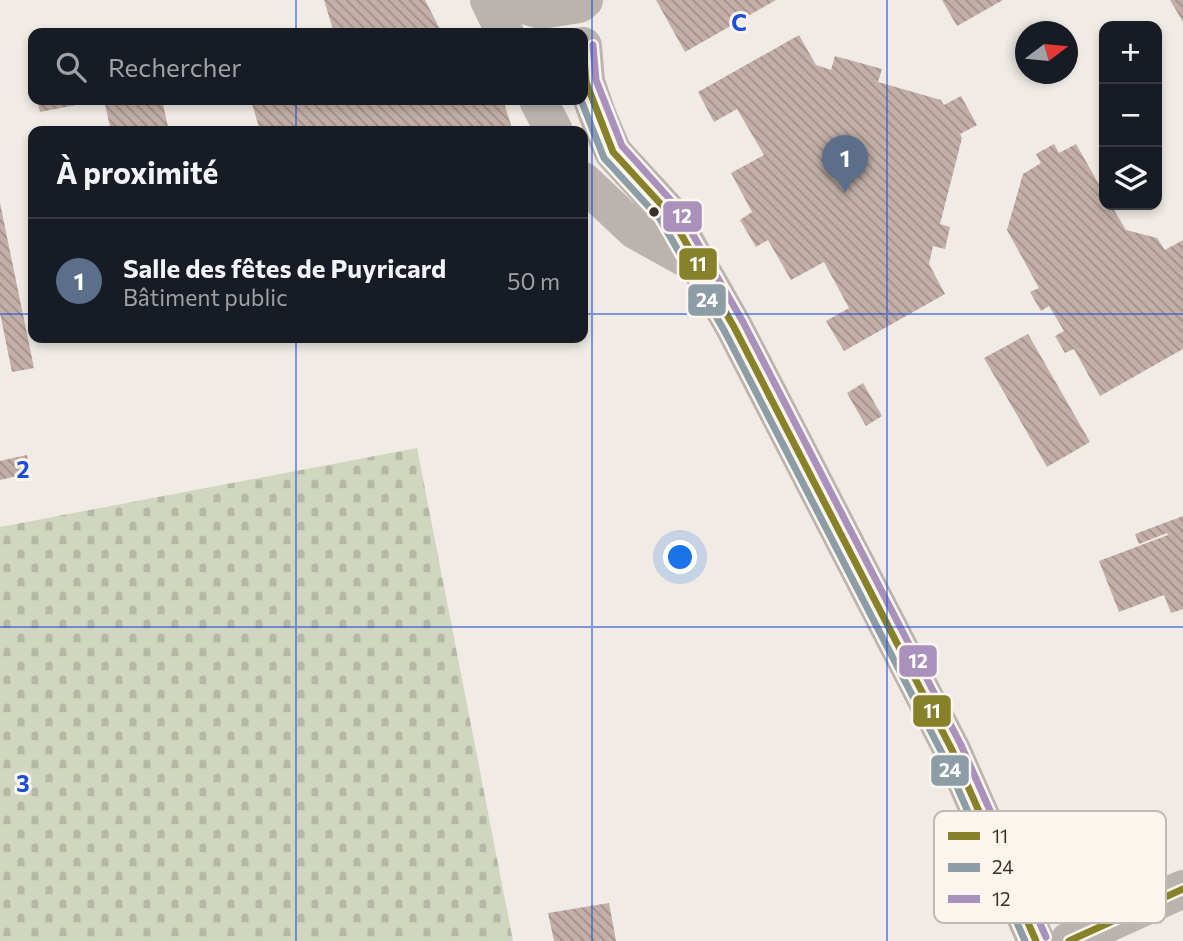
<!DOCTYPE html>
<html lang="fr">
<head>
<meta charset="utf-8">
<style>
  :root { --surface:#171b24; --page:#20242c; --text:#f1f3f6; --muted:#9ea1a6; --line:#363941; --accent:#b45309 }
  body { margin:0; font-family:Commissioner,sans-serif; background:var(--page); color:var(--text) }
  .controls { position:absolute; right:21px; top:21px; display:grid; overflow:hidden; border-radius:14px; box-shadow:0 4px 10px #0003 }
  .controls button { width:63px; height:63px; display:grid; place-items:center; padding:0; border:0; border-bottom:2px solid var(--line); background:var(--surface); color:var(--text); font:35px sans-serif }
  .compass { position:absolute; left:1015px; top:21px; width:63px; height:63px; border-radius:50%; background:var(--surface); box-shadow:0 4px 10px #0003; rotate:74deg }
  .you { position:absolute; left:681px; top:558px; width:24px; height:24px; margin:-18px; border:5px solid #fff; border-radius:50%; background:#1a73e8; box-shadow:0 0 0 10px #1a73e833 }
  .badge { display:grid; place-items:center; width:46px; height:46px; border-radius:50%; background:var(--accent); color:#fff; font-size:23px; font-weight:700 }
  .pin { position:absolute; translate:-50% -58px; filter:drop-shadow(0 2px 4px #0008) }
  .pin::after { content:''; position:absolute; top:37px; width:24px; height:21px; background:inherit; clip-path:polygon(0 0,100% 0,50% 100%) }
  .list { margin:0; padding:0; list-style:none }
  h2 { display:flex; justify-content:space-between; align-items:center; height:91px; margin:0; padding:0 28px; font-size:30px }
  h2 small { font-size:23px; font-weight:400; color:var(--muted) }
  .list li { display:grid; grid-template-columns:46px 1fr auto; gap:21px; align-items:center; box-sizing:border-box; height:126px; padding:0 28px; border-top:2px solid var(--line) }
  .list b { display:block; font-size:26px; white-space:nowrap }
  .list p { margin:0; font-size:23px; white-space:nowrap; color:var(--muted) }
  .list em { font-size:23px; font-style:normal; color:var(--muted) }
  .icon { flex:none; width:38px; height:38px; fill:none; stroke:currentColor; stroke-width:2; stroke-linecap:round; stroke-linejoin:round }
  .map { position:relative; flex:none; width:1183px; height:941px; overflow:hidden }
  .search { position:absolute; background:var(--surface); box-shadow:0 4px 10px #0003; left:28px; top:28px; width:560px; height:77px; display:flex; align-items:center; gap:18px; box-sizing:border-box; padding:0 24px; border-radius:14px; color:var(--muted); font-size:26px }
  .panel { position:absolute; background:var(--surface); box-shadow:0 4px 10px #0003; left:28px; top:126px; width:560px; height:217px; border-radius:14px }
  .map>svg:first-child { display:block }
  .cemetery { fill:url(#cemetery-stones) }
  .building { fill:url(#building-back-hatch) }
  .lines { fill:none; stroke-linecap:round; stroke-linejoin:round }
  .secondary { stroke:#bab3ae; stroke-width:38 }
  .bus-1-casing { stroke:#fbf5ee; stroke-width:12 }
  .bus-2-casing { stroke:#fbf5ee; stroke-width:12 }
  .bus-3-casing { stroke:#fbf5ee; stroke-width:12 }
  .bus-1 { stroke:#87812a; stroke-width:7 }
  .bus-2 { stroke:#8c9da6; stroke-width:7 }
  .bus-3 { stroke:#a991bc; stroke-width:7 }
  .grid { fill:none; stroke:#1d4ed8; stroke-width:2; stroke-opacity:0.55 }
  .bus-dot { fill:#3b302b; stroke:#fbf5ee; stroke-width:2.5 }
  .key { fill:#fbf5ee; stroke:#c1bab4; stroke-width:2 }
  .key-label { font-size:19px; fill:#3b302b }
  .grid-label { font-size:23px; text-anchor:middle; font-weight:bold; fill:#1d4ed8; stroke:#fbf5ee; stroke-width:6; stroke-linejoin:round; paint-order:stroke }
  .line-badge { stroke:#fbf5ee; stroke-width:2.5 }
  .badge-label { font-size:19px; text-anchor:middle; font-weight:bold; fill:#fff }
</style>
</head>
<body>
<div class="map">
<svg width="1183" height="941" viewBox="0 0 1183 941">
  <defs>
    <pattern id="cemetery-stones" width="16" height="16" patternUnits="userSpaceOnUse" patternTransform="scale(1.75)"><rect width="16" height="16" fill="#d1d6bf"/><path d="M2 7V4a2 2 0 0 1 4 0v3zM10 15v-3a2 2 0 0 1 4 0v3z" fill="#b4b8a4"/></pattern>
    <pattern id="building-back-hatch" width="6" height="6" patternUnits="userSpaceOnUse" patternTransform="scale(1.75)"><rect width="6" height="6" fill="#c3afa7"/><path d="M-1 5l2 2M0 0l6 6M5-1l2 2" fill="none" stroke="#a08f88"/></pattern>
  </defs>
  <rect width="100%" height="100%" fill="#f0ebe5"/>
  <!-- cemetery -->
  <polygon class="cemetery" points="417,448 513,941 0,941 0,527"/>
  <!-- building -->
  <g class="building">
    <polygon points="324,0 425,0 442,33 334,33"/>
    <polygon points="656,0 776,0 685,52"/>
    <polygon points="942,0 1003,0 957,26"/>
    <polygon points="1170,0 1183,0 1183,22"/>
    <polygon points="799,35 816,65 831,70 835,56 882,69 878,82 941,100 944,105 961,96 977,125 960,134 962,138 940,224 950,227 945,249 933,246 929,264 945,294 844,351 826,321 849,308 824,262 791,280 768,240 756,247 740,220 752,212 731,173 764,155 737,109 714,122 698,92"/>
    <polygon points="37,100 96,100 96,101 40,112"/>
    <polygon points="104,100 162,100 169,131 111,131"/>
    <polygon points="251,100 503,100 513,131 260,131"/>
    <polygon points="1054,144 1059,153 1076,144 1104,193 1104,205 1111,205 1126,230 1157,238 1165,250 1183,240 1183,349 1100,396 1074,349 1065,353 1055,336 1064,331 1049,306 1041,311 1030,292 1039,288 1007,230 1023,174 1041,163 1036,154"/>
    <polygon points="0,203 34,368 12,372 0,313"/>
    <polygon points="1028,334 1090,442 1047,467 984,358"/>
    <polygon points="863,383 882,416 866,426 847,393"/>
    <polygon points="27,455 30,473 0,480 0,461"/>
    <polygon points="1183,516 1183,609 1171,613 1164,595 1119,612 1099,561 1168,535 1167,533 1139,544 1135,534"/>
    <polygon points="609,903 616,941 554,941 548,913"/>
  </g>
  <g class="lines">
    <!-- secondary -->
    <g class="secondary">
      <polyline points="489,0 505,33"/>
      <polyline points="507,0 541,10 579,4 584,0"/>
      <polyline points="583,46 586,82 597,114 613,152 669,213 734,327 952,750 1036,941"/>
      <polyline points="538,100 554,131"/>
      <polyline points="583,181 635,230 698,265"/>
      <polyline points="1069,941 1183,889"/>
    </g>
    <defs>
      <g id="bus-1">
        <polyline points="583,46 586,82 613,152 669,213 734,327 952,750 1036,941"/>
        <polyline points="1069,941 1183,889"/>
      </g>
      <polyline id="bus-2" points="581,100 604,158 660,219 725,332 943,755 1025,941"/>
      <polyline id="bus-3" points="593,45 596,80 622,146 677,207 743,322 961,745 1046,937"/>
    </defs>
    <!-- bus-1 casing -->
    <use href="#bus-1" class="bus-1-casing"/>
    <!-- bus-2 casing -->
    <use href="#bus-2" class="bus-2-casing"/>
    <!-- bus-3 casing -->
    <use href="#bus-3" class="bus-3-casing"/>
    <!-- bus-1 -->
    <use href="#bus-1" class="bus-1"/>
    <!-- bus-2 -->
    <use href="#bus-2" class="bus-2"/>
    <!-- bus-3 -->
    <use href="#bus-3" class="bus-3"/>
  </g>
  <!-- grid -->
  <path class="grid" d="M296,0V33M592,0V941M887,0V941M296,100V131M0,314H33M583,314H1183M296,338V941M0,627H1183"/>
  <!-- markers -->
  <circle class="bus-dot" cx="654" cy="212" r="6"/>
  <!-- legend -->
  <rect x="934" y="811" width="232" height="112" rx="10" class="key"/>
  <rect x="948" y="832" width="32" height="8" fill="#87812a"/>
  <rect x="948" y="863" width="32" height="9" fill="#8c9da6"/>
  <rect x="948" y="895" width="32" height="8" fill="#a991bc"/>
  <g class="key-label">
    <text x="992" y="843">11</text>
    <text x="992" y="874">24</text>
    <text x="992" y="906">12</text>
  </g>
  <g class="grid-label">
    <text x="739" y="31">C</text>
    <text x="23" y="478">2</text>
    <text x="23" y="792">3</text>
  </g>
  <g class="line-badge">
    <rect x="662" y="200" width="41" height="33" rx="7" fill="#a991bc"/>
    <rect x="678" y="247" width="40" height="34" rx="7" fill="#87812a"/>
    <rect x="687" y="283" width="40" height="34" rx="7" fill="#8c9da6"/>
    <rect x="898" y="644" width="40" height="34" rx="7" fill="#a991bc"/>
    <rect x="912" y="694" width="40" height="34" rx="7" fill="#87812a"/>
    <rect x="930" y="754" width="40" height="33" rx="7" fill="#8c9da6"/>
  </g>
  <g class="badge-label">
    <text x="682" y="223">12</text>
    <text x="698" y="271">11</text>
    <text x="707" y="307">24</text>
    <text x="918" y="668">12</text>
    <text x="932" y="718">11</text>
    <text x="950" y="777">24</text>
  </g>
</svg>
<div class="controls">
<button>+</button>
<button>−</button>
<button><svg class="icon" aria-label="layers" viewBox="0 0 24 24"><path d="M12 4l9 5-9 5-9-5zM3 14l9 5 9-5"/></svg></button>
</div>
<svg class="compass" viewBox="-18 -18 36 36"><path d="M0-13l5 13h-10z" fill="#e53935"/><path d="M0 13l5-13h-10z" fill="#9ea1a6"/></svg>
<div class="you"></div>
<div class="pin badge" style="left:845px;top:193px;background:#5c6f8a">1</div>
<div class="search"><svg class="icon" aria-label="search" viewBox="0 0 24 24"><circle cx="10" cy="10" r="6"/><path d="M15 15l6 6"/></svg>Rechercher</div>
<section class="panel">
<h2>À proximité<small></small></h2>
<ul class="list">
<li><span class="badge" style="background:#5c6f8a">1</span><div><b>Salle des fêtes de Puyricard</b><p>Bâtiment public</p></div><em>50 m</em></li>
</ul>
</section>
</div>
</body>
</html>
